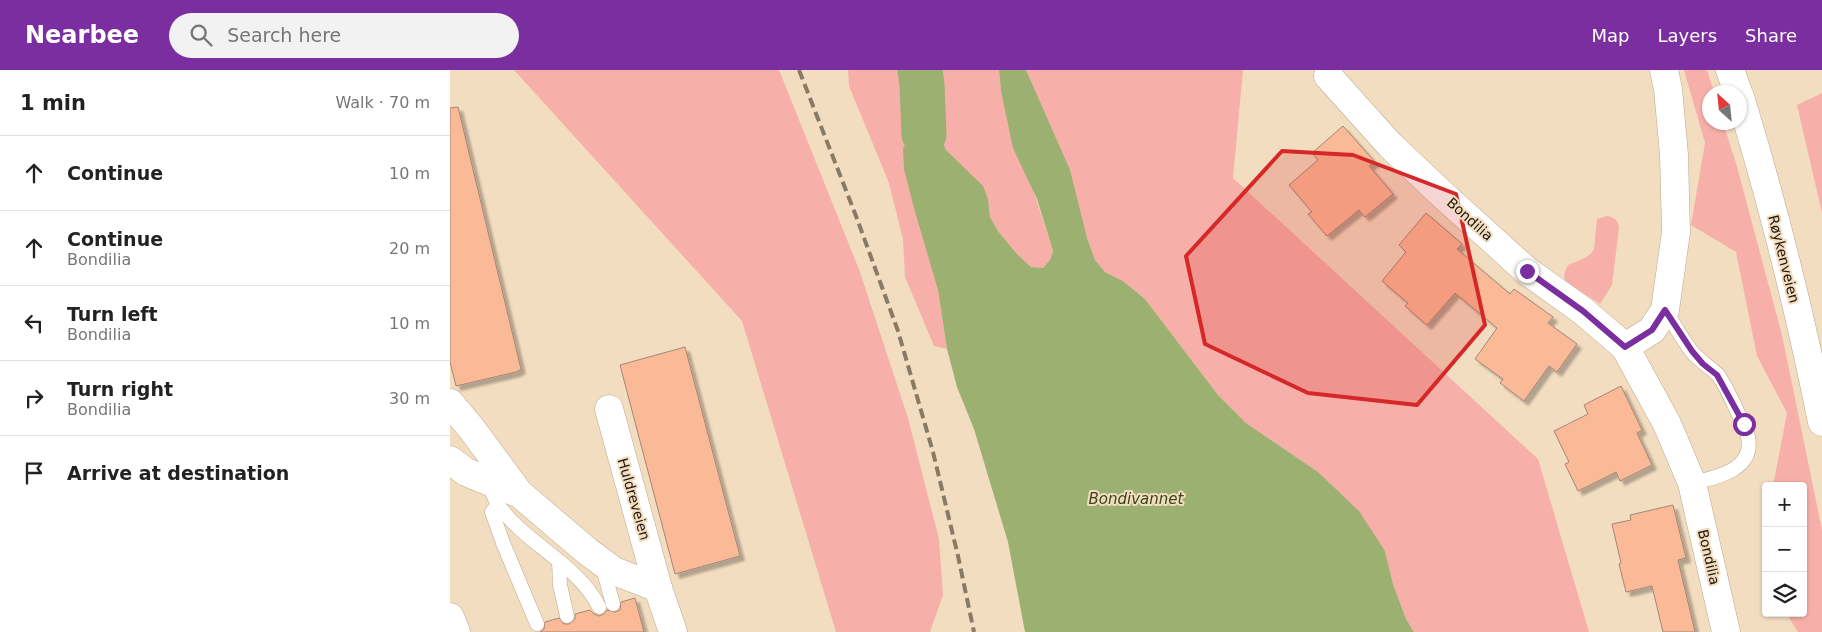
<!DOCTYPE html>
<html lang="en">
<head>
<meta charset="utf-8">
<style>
  :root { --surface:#fff; --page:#f2f2f2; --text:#222; --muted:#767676; --line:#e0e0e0; --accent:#7b2ea0 }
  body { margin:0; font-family:"DejaVu Sans",sans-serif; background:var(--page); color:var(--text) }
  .controls { position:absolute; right:15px; bottom:15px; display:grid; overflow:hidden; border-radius:5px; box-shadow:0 1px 4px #0004 }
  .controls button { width:45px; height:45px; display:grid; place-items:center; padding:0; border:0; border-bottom:1px solid var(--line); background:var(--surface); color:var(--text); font:25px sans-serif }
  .compass { position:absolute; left:1252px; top:15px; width:45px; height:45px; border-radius:50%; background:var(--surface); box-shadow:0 1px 4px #0004; rotate:333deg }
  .stop { position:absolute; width:15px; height:15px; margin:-11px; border:4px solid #7b2ea0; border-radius:50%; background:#fff }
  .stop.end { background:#7b2ea0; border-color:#fff; box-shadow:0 1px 5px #0008 }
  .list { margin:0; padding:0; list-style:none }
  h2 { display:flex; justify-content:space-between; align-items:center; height:65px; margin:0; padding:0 20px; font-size:21px }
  h2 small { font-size:16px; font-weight:400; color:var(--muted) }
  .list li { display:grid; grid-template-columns:32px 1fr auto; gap:15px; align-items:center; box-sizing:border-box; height:75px; padding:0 20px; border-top:1px solid var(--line) }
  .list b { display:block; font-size:19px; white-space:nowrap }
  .list p { margin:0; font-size:16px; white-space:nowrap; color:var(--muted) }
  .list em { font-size:16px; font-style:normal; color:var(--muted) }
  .icon { flex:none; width:28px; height:28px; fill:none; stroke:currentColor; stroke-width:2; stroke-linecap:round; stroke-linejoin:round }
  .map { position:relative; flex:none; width:1372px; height:562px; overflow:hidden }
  header { display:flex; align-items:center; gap:30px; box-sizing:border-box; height:70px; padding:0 25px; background:var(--accent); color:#fff }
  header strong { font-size:24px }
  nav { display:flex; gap:28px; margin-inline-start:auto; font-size:18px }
  .search { width:350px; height:45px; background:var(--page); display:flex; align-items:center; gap:12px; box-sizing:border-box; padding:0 18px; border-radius:28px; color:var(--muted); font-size:19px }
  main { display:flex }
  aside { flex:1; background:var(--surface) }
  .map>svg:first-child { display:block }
  .green { fill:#f6b0a9 }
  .water { fill:#9cb071 }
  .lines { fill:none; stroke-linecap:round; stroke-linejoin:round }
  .river { stroke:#9cb071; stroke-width:45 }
  .building { fill:#faba97; stroke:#a58675; filter:url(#shadow) }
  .service-casing { stroke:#bda78c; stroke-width:15 }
  .minor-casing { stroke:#bda78c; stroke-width:29 }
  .primary-casing { stroke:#bda78c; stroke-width:29 }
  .service { stroke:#fff; stroke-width:14 }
  .minor { stroke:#fff; stroke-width:28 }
  .primary { stroke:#fff; stroke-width:28 }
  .rail { stroke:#897a66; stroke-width:4; stroke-dasharray:10 5; stroke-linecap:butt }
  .route { stroke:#7b2ea0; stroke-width:6 }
  .marked { fill:#d62828; fill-opacity:0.2; stroke:#d62828; stroke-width:4; stroke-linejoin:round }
  .labels { text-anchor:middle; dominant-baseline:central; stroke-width:4; stroke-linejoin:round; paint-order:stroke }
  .street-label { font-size:14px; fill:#1d150a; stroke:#f3ddc0 }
  .water-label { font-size:15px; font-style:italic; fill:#374415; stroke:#f3ddc0 }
</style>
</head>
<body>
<header>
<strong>Nearbee</strong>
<div class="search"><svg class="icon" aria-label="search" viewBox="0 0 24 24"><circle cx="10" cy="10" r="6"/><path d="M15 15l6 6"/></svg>Search here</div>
<nav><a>Map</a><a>Layers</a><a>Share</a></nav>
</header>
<main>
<aside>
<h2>1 min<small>Walk · 70 m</small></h2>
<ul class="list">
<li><svg class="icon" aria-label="ahead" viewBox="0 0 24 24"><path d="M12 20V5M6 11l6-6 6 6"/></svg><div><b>Continue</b></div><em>10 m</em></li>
<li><svg class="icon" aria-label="ahead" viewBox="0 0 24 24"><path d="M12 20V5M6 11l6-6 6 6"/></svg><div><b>Continue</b><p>Bondilia</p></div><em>20 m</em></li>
<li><svg class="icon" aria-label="left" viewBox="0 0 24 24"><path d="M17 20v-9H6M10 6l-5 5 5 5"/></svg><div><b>Turn left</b><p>Bondilia</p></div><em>10 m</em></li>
<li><svg class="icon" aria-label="right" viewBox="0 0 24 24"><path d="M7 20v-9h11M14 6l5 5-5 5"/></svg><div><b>Turn right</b><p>Bondilia</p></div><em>30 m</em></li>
<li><svg class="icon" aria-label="arrive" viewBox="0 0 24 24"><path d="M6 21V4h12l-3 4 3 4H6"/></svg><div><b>Arrive at destination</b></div></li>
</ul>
</aside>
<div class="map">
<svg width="1372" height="562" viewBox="0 0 1372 562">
  <defs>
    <filter id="shadow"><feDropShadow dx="4.5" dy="4.5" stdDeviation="1" flood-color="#0004"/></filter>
  </defs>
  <rect width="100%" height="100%" fill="#f3ddc0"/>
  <!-- green -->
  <g class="green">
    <polygon points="64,0 329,0 410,202 458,348 489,469 493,525 480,562 386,562 292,251"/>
    <polygon points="398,0 549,0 551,21 603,181 600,190 593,199 581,197 567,184 548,161 540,147 538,129 496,80 489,63 463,66 457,72 488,220 497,279 484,276 455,207 453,169 439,113 399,16"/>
    <polygon points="576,0 793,0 783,108 1088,389 1139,562 964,562 956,549 943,514 935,481 868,402 796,353 768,325 695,229 673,211 655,202 645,190"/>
    <polygon points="1234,0 1257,0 1264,22 1260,22 1260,52 1273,53 1286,93 1332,265 1372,460 1372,562 1348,562 1336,543 1353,543 1353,416 1323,416 1337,343 1307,286 1286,182 1241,155 1255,73"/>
    <polygon points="1372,23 1372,143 1347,35"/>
    <path d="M1157,146C1165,147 1168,150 1169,158L1162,215L1150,234L1115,211L1114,205L1118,195C1127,191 1140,188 1144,179L1147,149Z"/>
  </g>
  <!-- water -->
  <polygon class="water" points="549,0 576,0 620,100 637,168 645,190 655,202 673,211 695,229 768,325 796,353 868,402 909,441 935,481 943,514 956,549 964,562 575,562 558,472 524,359 507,317 497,279 488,220 464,138 454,99 453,78 463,66 489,62 496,80 533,116 538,129 540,147 548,161 567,184 581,197 593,198 600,190 603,181 587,129 563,78 551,21"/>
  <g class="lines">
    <!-- river -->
    <polyline class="river" points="470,0 472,15 474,64"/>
  </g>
  <!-- building -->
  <g class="building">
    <polygon points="8,37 71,299 66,302 6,316 0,292 0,38"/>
    <polygon points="893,56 925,92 919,96 943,124 915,147 909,140 877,166 858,144 862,142 839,115 868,90 862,83"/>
    <polygon points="976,143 1012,174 1007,179 1060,224 1064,219 1103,247 1098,253 1127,274 1107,302 1099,296 1074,331 1050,313 1053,309 1025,289 1047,258 1005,223 977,255 955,236 958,233 932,211 956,182 949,175"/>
    <polygon points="235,277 290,486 225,504 170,295"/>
    <polygon points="1171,316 1192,360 1187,363 1202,395 1170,411 1166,402 1128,421 1115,394 1119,392 1104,361 1138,344 1134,335"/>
    <polygon points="1223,435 1236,488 1228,490 1245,562 1213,562 1202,516 1176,522 1169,494 1171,493 1162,454 1181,450 1180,445"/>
    <polygon points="185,528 194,562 90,562 94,559 95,552 109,548 114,554 119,554 125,549 125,544 140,540 144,544 149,546 154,544 157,540 165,542 170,540 171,532"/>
  </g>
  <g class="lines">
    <defs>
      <g id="service">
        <path d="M1215,240C1224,254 1232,269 1242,282C1250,291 1260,297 1268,305C1276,316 1282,330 1288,343C1292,350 1297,359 1298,367C1305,400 1265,408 1242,413"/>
        <path d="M38,411C41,419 44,429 49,436C77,475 128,494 149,537"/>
        <polyline points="48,434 42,442 53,473 87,554"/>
        <polyline points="109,492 110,515 117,546"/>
        <polyline points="152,495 163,534"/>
      </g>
      <g id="minor">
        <polyline points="878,6 940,75 994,126 1077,201 1133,241 1175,277 1217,354 1242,413 1276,562"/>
        <polyline points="1175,277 1202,260 1215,240 1226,162 1224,85 1218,19 1214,0"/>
        <polyline points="0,333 21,358 69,423"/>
        <polyline points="159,339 208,518"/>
        <polyline points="0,390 16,402 70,424 137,481 164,501 208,518 223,562"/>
        <polyline points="0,547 6,562"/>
      </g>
      <g id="primary">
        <polyline points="1280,0 1288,22"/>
        <path d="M1290,27C1323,134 1350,243 1372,352"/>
      </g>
    </defs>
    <!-- service casing -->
    <use href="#service" class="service-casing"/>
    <!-- minor casing -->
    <use href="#minor" class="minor-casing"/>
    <!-- primary casing -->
    <use href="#primary" class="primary-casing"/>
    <!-- service -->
    <use href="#service" class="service"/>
    <!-- minor -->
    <use href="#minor" class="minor"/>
    <!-- primary -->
    <use href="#primary" class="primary"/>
    <!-- rail -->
    <polyline class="rail" points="349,0 406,146 448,261 483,382 508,486 524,562"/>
  </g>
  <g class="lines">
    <!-- route -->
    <polyline class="route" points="1077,201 1133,241 1175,277 1202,260 1215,240 1242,281 1253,294 1267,305 1294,354"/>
  </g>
  <!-- marked area -->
  <path class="marked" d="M832,81L903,85L1006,124L1035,255L967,335L858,323L755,274L736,186Z"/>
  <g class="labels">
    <!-- street labels -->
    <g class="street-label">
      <text transform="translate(1020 149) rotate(42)">Bondilia</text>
      <text transform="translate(1334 189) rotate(76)">Røykenveien</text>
      <text transform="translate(184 429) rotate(74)">Huldreveien</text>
      <text transform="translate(1259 487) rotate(77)">Bondilia</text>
    </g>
    <!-- water labels -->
    <g class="water-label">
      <text x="686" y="429">Bondivannet</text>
    </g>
  </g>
</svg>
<div class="controls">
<button>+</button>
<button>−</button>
<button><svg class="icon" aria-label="layers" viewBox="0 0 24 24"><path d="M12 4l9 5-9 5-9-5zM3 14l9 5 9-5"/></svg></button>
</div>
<svg class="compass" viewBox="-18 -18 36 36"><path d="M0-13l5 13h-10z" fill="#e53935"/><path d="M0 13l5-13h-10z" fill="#767676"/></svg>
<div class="stop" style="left:1294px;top:354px"></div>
<div class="stop end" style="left:1077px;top:201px"></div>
</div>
</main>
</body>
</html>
